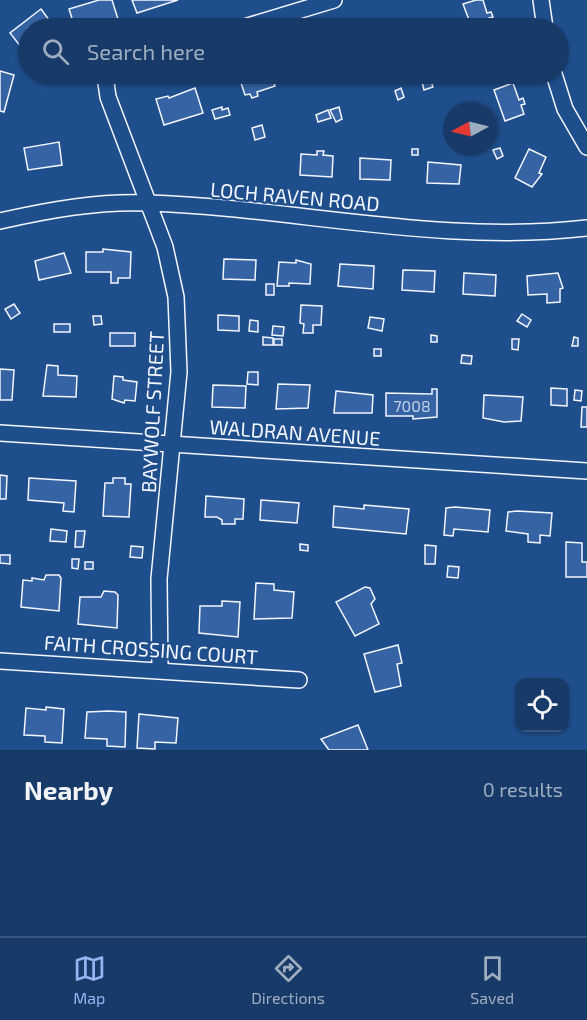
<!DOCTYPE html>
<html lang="en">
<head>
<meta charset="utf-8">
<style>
  :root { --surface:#173a69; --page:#244571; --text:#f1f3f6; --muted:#9eadc0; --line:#36547d; --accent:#95b2f1 }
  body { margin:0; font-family:"Exo 2",sans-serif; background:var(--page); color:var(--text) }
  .controls { position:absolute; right:18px; bottom:18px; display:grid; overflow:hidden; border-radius:12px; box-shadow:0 2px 4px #0004 }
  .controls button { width:54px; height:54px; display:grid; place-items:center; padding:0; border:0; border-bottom:2px solid var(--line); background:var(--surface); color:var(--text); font:30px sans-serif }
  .compass { position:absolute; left:443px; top:102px; width:54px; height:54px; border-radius:50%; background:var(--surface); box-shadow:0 2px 4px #0004; rotate:263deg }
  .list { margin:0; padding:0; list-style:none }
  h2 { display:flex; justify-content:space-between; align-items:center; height:78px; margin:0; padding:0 24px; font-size:26px }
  h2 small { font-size:20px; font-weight:400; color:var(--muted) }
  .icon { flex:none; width:33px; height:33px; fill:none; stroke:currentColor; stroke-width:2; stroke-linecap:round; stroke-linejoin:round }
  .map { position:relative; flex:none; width:587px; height:750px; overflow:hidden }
  .search { position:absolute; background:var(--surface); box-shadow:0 2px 4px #0004; left:18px; right:18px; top:18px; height:66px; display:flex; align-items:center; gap:15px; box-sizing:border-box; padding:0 21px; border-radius:33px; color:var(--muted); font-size:22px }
  .sheet { height:186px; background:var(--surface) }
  nav { display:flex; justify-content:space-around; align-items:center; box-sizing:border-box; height:84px; border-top:2px solid var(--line); background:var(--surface); font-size:16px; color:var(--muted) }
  nav a { display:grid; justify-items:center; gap:3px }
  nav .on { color:var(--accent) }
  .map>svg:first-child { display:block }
  .building { fill:#3563a3; stroke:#f2f6ff; stroke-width:1.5 }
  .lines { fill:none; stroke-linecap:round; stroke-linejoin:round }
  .street-casing { stroke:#f2f6ff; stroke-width:18 }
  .street { stroke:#1f4e8c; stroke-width:15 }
  .labels { text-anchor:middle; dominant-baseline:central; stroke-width:4.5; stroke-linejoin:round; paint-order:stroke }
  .number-label { font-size:16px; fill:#c3d1e8 }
  .street-label { font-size:20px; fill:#f2f6ff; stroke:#1f4e8c }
</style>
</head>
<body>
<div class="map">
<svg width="587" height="750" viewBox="0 0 587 750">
  <rect width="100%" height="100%" fill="#1f4e8c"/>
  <!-- building -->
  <g class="building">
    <polygon points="99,0 112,0 118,19 89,28 75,28 69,9"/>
    <polygon points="132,0 178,0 137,13"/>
    <polygon points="476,0 483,0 487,13 491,12 493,17 489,18 493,28 472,28 463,4"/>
    <polygon points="41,9 55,28 28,28 28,48 24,51 10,33"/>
    <polygon points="0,71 14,75 4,112 0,111"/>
    <polygon points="238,74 280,74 281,78 273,80 275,86 257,92 258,96 252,98 250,94 245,95"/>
    <polygon points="322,74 336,74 337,76 324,80"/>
    <polygon points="429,76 433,87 424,90 421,78"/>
    <polygon points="513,83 519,100 523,98 525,104 521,105 524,114 505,121 494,90"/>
    <polygon points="195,88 203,113 164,125 156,99 168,96 169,98"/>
    <polygon points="401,88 404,97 398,100 395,91"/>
    <polygon points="222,107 222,110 228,108 230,115 215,119 212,110"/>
    <polygon points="339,107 342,119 336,122 330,110"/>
    <polygon points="328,110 331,118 318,122 316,115"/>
    <polygon points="262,125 265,137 255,140 252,128"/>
    <polygon points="59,142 62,165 28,170 24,148"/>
    <polygon points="500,148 503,156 497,159 493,150"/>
    <rect x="412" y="149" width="6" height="6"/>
    <polygon points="529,149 546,157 539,173 542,174 532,187 515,178"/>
    <polygon points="317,151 324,151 323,155 333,156 332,177 300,175 301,154 317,155"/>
    <polygon points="360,158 391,160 390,180 360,179"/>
    <polygon points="428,162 461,165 459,184 427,183"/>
    <polygon points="103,249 131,252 130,278 118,278 118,283 111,283 111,272 86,272 86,252 103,252"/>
    <polygon points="64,253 71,273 39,280 35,261"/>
    <polygon points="224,259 256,260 255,280 223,279"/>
    <polygon points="296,260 311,264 310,284 289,283 289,286 277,286 279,262 296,263"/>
    <polygon points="340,264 374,266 373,289 338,286"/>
    <polygon points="403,270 435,271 434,292 402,290"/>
    <polygon points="464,273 496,275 495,296 463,294"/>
    <polygon points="558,273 563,288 560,289 560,302 547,303 547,294 528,295 527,276"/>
    <rect x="266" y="284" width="8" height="11"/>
    <polygon points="14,304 20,313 11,319 5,309"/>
    <polygon points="301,305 322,306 321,325 313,325 313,333 303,333 304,324 300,323"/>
    <polygon points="522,314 531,320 527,327 517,321"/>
    <polygon points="218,315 239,316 239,331 218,330"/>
    <polygon points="93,316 101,316 102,324 94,325"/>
    <polygon points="370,317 384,319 382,331 368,328"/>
    <polygon points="250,320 258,321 258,332 249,331"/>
    <rect x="54" y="324" width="16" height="8"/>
    <polygon points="273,326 284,327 283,336 272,335"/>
    <rect x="110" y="333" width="25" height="13"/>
    <polygon points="431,335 437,336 437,342 431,342"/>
    <polygon points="263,337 273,338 273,345 263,345"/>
    <polygon points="574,337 578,338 578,346 572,346"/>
    <rect x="274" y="339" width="8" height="6"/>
    <polygon points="512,339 519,339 518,350 512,349"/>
    <rect x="374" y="349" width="7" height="7"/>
    <polygon points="462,355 472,356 471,364 461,363"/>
    <polygon points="47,365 58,366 58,375 77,376 76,397 43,396"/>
    <polygon points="0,369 14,370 12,400 0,400"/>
    <polygon points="248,372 258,372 258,385 247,384"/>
    <polygon points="114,376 123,377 123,380 137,382 135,401 125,400 124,403 112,399"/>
    <polygon points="278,384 310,385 308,408 276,409"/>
    <polygon points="213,385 246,386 245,408 212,407"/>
    <polygon points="551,388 567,389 567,406 551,405"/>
    <polygon points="432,389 437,389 437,417 413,419 413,416 386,416 386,393 432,394"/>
    <polygon points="575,390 582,391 581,401 574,400"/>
    <polygon points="336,391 373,395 372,413 334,413"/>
    <polygon points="484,395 523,397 521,421 504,422 483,418"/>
    <polygon points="582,407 587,407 587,427 581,427"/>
    <polygon points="0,475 7,476 6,499 0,499"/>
    <polygon points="29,478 76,481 74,512 63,511 64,503 28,500"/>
    <polygon points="113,478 125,478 125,484 131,484 129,517 103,516 105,483 113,483"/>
    <polygon points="206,496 244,499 243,519 235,519 235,524 222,524 222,520 217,517 205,517"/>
    <polygon points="261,500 299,503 297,523 260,520"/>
    <polygon points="364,505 409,509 406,534 333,527 334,506 364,509"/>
    <polygon points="455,507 490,510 488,532 454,529 453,536 444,535 446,508"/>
    <polygon points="517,511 552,513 550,536 540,535 540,543 528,542 528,534 506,531 508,512"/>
    <polygon points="51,529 67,531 66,542 50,541"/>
    <polygon points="76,531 85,531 83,547 75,547"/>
    <polygon points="566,542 582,543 582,562 587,562 587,577 566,577"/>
    <polygon points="300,544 308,545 308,551 300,550"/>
    <polygon points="425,545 436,546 435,564 425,564"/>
    <polygon points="131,546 143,547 142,558 130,557"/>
    <polygon points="0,555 10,555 10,564 0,563"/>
    <polygon points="72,559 79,559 78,569 72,568"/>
    <rect x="85" y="562" width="8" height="7"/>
    <polygon points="448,566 459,567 458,578 447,577"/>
    <polygon points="46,575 59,575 61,578 59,611 21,607 23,580 32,581 32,578 44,580"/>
    <polygon points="256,583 274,584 274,590 294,592 292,618 254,619"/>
    <polygon points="365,587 370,588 375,599 371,604 379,624 355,636 336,602"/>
    <polygon points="104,591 115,592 118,595 117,628 78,624 80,597 101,597"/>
    <polygon points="222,601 240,602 238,637 199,633 200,606 222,606"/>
    <polygon points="398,645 402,663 397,664 401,686 375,692 364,654"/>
    <polygon points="46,707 64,709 62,743 45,742 45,736 24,735 26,708 46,710"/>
    <polygon points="109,711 126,712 125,747 107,746 107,739 85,738 87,712"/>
    <polygon points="139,714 178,718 176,743 155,742 155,749 137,748"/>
    <polygon points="358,725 368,750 329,750 321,739"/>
  </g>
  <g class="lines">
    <defs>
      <g id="street">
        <polyline points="541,0 545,28"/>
        <polyline points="241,28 334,0"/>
        <polyline points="111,74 106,83 108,97 165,247 176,297 179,372 159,579 160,670"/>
        <polyline points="554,74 565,109 587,147"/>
        <path d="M0,221C49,210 98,201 148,203C294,208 441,245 587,228"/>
        <polyline points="0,433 587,471"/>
        <polyline points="0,661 299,680"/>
      </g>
    </defs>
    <!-- street casing -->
    <use href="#street" class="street-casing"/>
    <!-- street -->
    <use href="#street" class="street"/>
  </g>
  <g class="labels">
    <!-- number labels -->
    <g class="number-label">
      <text x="412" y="405">7008</text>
    </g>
    <!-- street labels -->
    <g class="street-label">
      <text transform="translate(295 196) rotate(5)">LOCH RAVEN ROAD</text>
      <text transform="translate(152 412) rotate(-87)">BAYWOLF STREET</text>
      <text transform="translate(295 432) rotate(4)">WALDRAN AVENUE</text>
      <text transform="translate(151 649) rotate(4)">FAITH CROSSING COURT</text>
    </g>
  </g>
</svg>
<div class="controls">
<button><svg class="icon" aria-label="locate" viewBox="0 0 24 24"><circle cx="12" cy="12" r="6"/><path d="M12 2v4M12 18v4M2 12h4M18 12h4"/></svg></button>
</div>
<svg class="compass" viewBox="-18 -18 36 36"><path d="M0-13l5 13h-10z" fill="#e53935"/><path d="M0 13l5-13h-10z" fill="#9eadc0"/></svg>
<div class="search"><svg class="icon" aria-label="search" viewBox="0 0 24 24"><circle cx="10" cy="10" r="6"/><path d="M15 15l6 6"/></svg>Search here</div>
</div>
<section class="sheet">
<h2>Nearby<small>0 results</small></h2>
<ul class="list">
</ul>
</section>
<nav>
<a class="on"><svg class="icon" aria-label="map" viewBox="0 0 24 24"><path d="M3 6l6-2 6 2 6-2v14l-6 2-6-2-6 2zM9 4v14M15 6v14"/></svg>Map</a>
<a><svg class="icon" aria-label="directions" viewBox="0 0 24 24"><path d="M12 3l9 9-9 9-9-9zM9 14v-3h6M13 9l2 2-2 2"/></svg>Directions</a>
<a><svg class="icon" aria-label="saved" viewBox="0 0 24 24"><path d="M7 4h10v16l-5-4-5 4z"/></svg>Saved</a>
</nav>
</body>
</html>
